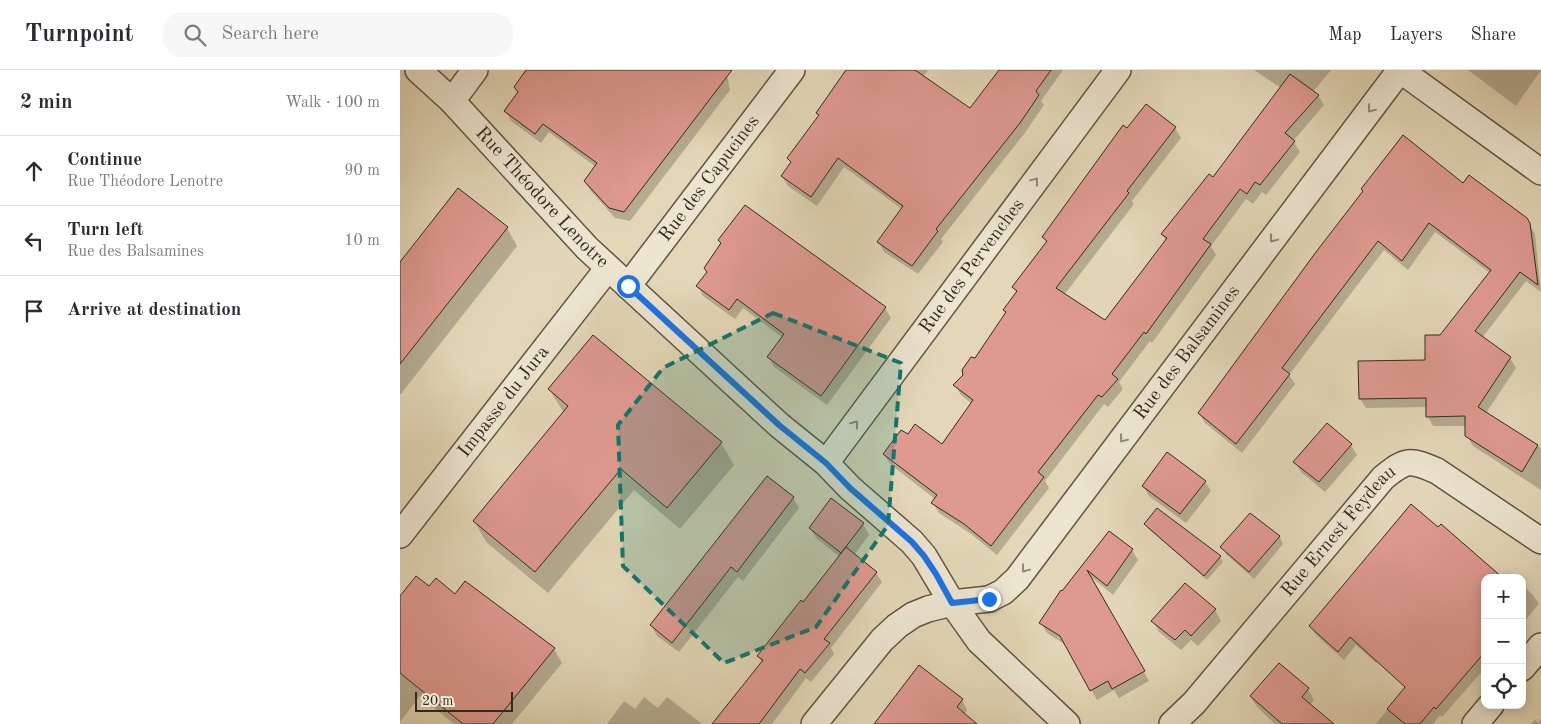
<!DOCTYPE html>
<html lang="en">
<head>
<meta charset="utf-8">
<style>
  :root { --surface:#fff; --page:#f7f7f7; --text:#2b2b33; --muted:#7c7c81; --line:#e1e1e2 }
  body { margin:0; font-family:"Old Standard TT",serif; background:var(--page); color:var(--text) }
  .controls { position:absolute; right:15px; bottom:15px; display:grid; overflow:hidden; border-radius:10px; box-shadow:0 2px 12px #0003 }
  .controls button { width:45px; height:45px; display:grid; place-items:center; padding:0; border:0; border-bottom:1px solid var(--line); background:var(--surface); color:var(--text); font:25px sans-serif }
  .scale { position:absolute; left:15px; bottom:12px; width:98px; box-sizing:border-box; padding-left:5px; border:2px solid #332a1e; border-top:0; font-size:14px; line-height:18px; white-space:nowrap; color:#332a1e; -webkit-text-stroke:4px #ede5d0; paint-order:stroke }
  .stop { position:absolute; width:15px; height:15px; margin:-11px; border:4px solid #1a73e8; border-radius:50%; background:#fff }
  .stop.end { background:#1a73e8; border-color:#fff; box-shadow:0 1px 5px #0008 }
  .list { margin:0; padding:0; list-style:none }
  h2 { display:flex; justify-content:space-between; align-items:center; height:65px; margin:0; padding:0 20px; font-size:21px }
  h2 small { font-size:16px; font-weight:400; color:var(--muted) }
  .list li { display:grid; grid-template-columns:32px 1fr auto; gap:15px; align-items:center; box-sizing:border-box; height:70px; padding:0 20px; border-top:1px solid var(--line) }
  .list b { display:block; font-size:19px; white-space:nowrap }
  .list p { margin:0; font-size:16px; white-space:nowrap; color:var(--muted) }
  .list em { font-size:16px; font-style:normal; color:var(--muted) }
  .icon { flex:none; width:28px; height:28px; fill:none; stroke:currentColor; stroke-width:2; stroke-linecap:round; stroke-linejoin:round }
  .map { position:relative; flex:none; width:1141px; height:654px; overflow:hidden }
  header { display:flex; align-items:center; gap:30px; box-sizing:border-box; height:70px; padding:0 25px; background:var(--surface); border-bottom:1px solid var(--line) }
  header strong { font-size:24px }
  nav { display:flex; gap:28px; margin-inline-start:auto; font-size:18px }
  .search { width:350px; height:45px; background:var(--page); display:flex; align-items:center; gap:12px; box-sizing:border-box; padding:0 18px; border-radius:20px; color:var(--muted); font-size:19px }
  main { display:flex }
  aside { flex:1; background:var(--surface) }
  .map>svg:first-child { display:block }
  .shadow { fill:#0003 }
  .building { fill:#df9a90; stroke:#332a1e }
  .lines { fill:none; stroke-linecap:round; stroke-linejoin:round }
  .street-casing { stroke:#5f5544; stroke-width:28 }
  .street { stroke:#ede5d0; stroke-width:25 }
  .oneway { stroke:#908877 }
  .route { stroke:#1a73e8; stroke-width:6 }
  .marked { fill:#0f766e; fill-opacity:0.2; stroke:#0f766e; stroke-width:4; stroke-dasharray:10 6; stroke-linejoin:round }
  .labels { text-anchor:middle; dominant-baseline:central; stroke-width:4; stroke-linejoin:round; paint-order:stroke }
  .street-label { font-size:19px; fill:#332a1e; stroke:#ede5d0 }
</style>
</head>
<body>
<header>
<strong>Turnpoint</strong>
<div class="search"><svg class="icon" aria-label="search" viewBox="0 0 24 24"><circle cx="10" cy="10" r="6"/><path d="M15 15l6 6"/></svg>Search here</div>
<nav><a>Map</a><a>Layers</a><a>Share</a></nav>
</header>
<main>
<aside>
<h2>2 min<small>Walk · 100 m</small></h2>
<ul class="list">
<li><svg class="icon" aria-label="ahead" viewBox="0 0 24 24"><path d="M12 20V5M6 11l6-6 6 6"/></svg><div><b>Continue</b><p>Rue Théodore Lenotre</p></div><em>90 m</em></li>
<li><svg class="icon" aria-label="left" viewBox="0 0 24 24"><path d="M17 20v-9H6M10 6l-5 5 5 5"/></svg><div><b>Turn left</b><p>Rue des Balsamines</p></div><em>10 m</em></li>
<li><svg class="icon" aria-label="arrive" viewBox="0 0 24 24"><path d="M6 21V4h12l-3 4 3 4H6"/></svg><div><b>Arrive at destination</b></div></li>
</ul>
</aside>
<div class="map">
<svg width="1141" height="654" viewBox="0 0 1141 654">
  <rect width="100%" height="100%" fill="#e3d7b7"/>
  <filter id="stains"><feTurbulence type="fractalNoise" baseFrequency=".004" numOctaves="4"/><feColorMatrix values="0 0 0 0 .2 0 0 0 0 .09 0 0 0 0 .02 0 0 0 .5 -.17"/></filter>
  <radialGradient id="worn" r=".72"><stop offset=".6" stop-color="#630" stop-opacity="0"/><stop offset="1" stop-color="#630" stop-opacity=".3"/></radialGradient>
  <!-- shadow -->
  <g class="shadow">
    <polygon points="127,0 326,0 330,20 230,151 215,148 191,121 185,112 196,97 149,62 141,73 111,51 105,41 119,23"/>
    <polygon points="455,0 528,0 523,7 570,40 600,0 663,0 641,31 644,35 624,64 541,169 543,172 518,204 484,182 479,172 502,139 444,97 417,136 388,116 382,106 392,94 388,88 419,47 417,43"/>
    <polygon points="854,0 931,0 913,22 918,25 924,35 893,71 900,82 866,125 862,122 853,134 846,129 811,176 816,185 752,273 750,271 719,312 723,319 708,337 704,334 645,411 649,418 597,485 571,464 539,443 533,433 535,429 490,394 484,384 509,366 542,376 572,334 561,325 555,315 576,289 606,243 604,240 617,223 613,217 647,173 643,167 746,36 775,58 781,68 732,131 734,134 664,225 706,252 766,171 762,164 813,109 881,18"/>
    <polygon points="1068,0 1141,0 1116,36"/>
    <polygon points="1063,114 1126,149 1135,164 1141,222 1126,211 1082,268 1110,288 1116,298 1086,343 1141,378 1141,420 1073,376 1067,366 1066,356 1033,356 1028,347 1027,337 966,338 960,329 1026,291 1041,266 1090,203 1035,162 1008,200 984,180 889,305 895,314 842,383 805,353 799,343 917,183"/>
    <polygon points="346,136 485,238 491,248 427,335 374,297 369,287 383,268 343,238 335,249 303,226 298,216 308,203 321,174 319,170"/>
    <polygon points="107,158 117,176 0,325 0,194"/>
    <polygon points="193,267 321,373 334,395 280,459 234,420 148,523 87,473 74,451 164,343 149,319"/>
    <polygon points="951,375 957,385 925,422 901,402 895,392"/>
    <polygon points="805,412 811,421 786,453 749,426 743,416"/>
    <polygon points="393,428 399,438 343,511 338,507 279,582 257,566 251,555"/>
    <polygon points="432,429 463,454 469,465 454,485 476,503 482,512 431,578 434,584 411,612 406,608 372,654 313,654 362,593 358,586 403,533 440,487 416,468 410,458"/>
    <polygon points="1011,435 1085,508 1085,598 1042,647 1040,645 1033,654 976,654 1075,531 1050,509 976,593 956,575 944,590 916,565 911,556"/>
    <polygon points="757,440 820,487 823,492 807,510 749,459 746,454"/>
    <polygon points="709,463 732,480 738,490 713,525 690,506 749,611 719,628 714,620 697,630 667,576 647,563 641,553"/>
    <polygon points="879,466 883,474 854,509 827,485 822,477"/>
    <polygon points="1108,503 1114,508 1103,508"/>
    <polygon points="785,514 815,540 821,551 798,576 791,570 781,580 759,562 753,551"/>
    <polygon points="1122,515 1133,525 1139,534 1122,554"/>
    <polygon points="55,526 154,579 162,593 112,654 54,654 20,626 0,652 0,552"/>
    <polygon points="908,619 914,630 910,635 924,654 875,654 857,637 851,627"/>
    <polygon points="244,627 258,638 267,627 302,654 207,654 224,631 235,639"/>
    <polygon points="562,630 567,640 564,645 575,654 476,654"/>
    <polygon points="1141,649 1141,654 1131,654 1135,650 1138,653"/>
  </g>
  <!-- building -->
  <g class="building">
    <polygon points="126,0 332,0 224,142 209,138 184,111 197,93 143,54 135,64 104,41 118,22 114,17"/>
    <polygon points="446,0 515,0 570,38 599,0 651,0 636,21 639,25 620,53 536,159 538,161 512,196 477,172 503,136 438,88 411,127 381,106 391,92 387,88 419,45 416,43"/>
    <polygon points="890,4 919,25 885,63 895,71 860,115 855,112 847,124 840,119 803,169 811,174 746,264 744,262 712,304 718,309 702,327 698,325 638,402 644,407 591,476 564,454 531,433 537,425 483,384 501,360 508,364 515,354 542,374 573,330 553,315 563,305 562,300 571,287 575,288 606,242 603,240 617,221 612,217 647,171 642,167 723,55 727,58 746,34 776,57 727,121 729,123 656,218 705,250 767,168 761,164 809,104 813,107"/>
    <polygon points="1003,65 1063,113 1069,105 1127,148 1130,153 1138,215 1120,202 1075,261 1111,287 1078,337 1138,375 1122,402 1065,366 1065,346 1026,347 1026,328 959,329 958,291 1025,290 1025,265 1040,265 1091,200 1029,153 1002,191 978,171 882,298 890,304 836,374 798,343 916,182 963,121 961,119"/>
    <polygon points="58,118 108,157 0,294 0,192"/>
    <polygon points="345,135 486,237 421,326 367,287 384,264 337,229 329,240 296,216 307,202 304,198 321,173 318,170"/>
    <polygon points="193,265 322,372 267,438 221,399 135,502 73,451 168,336 148,319"/>
    <polygon points="927,353 952,374 919,412 893,392"/>
    <polygon points="767,382 806,411 780,444 742,416"/>
    <polygon points="367,406 394,427 337,502 331,497 272,573 250,555"/>
    <polygon points="431,428 464,453 441,483 409,458"/>
    <polygon points="1011,434 1038,457 1041,454 1103,508 1085,508 1085,582 1036,639 1034,637 1020,654 1005,654 987,639 1005,617 950,567 938,582 909,556"/>
    <polygon points="757,438 821,486 804,506 744,454"/>
    <polygon points="850,443 880,466 849,502 820,477"/>
    <polygon points="709,461 733,479 707,516 687,500 745,601 712,619 708,611 690,621 660,566 639,553 661,520 662,521"/>
    <polygon points="446,477 477,502 424,569 430,573 405,603 400,599 359,654 312,654 363,590 357,586 401,530 403,532"/>
    <polygon points="16,506 29,516 36,508 55,524 65,511 155,578 93,654 63,654 0,603 0,526"/>
    <polygon points="785,513 816,539 791,566 785,560 775,570 751,551"/>
    <polygon points="879,593 909,618 902,627 934,654 882,654 850,626"/>
    <polygon points="519,595 563,629 557,637 577,654 474,654"/>
  </g>
  <g class="lines">
    <defs>
      <g id="street">
        <path id="s1" d="M18,0L52,31L187,178L379,355L426,393L450,418L512,472L524,486L552,533L579,571L667,654"/>
        <polyline points="1000,0 1141,102"/>
        <polyline points="52,31 75,0"/>
        <path id="s2" d="M228,216L392,0"/>
        <path id="s3" d="M426,393L718,0"/>
        <path id="s4" d="M0,465L208,198"/>
        <polyline points="1122,598 1141,576"/>
        <path id="s5" d="M414,654L482,570L497,556L513,545L528,539L552,533L589,529L603,522L617,509L1000,0"/>
        <path id="s6" d="M772,654L794,633L983,408C1006,389 1010,389 1037,401L1141,471"/>
        <polyline points="1075,654 1091,635"/>
      </g>
    </defs>
    <!-- street casing -->
    <use href="#street" class="street-casing"/>
    <!-- street -->
    <use href="#street" class="street"/>
  </g>
  <!-- one-way arrows -->
  <defs><path id="oneway-chevron" d="M-2-3.5L2.5 0L-2 3.5" fill="none" stroke-width="1.6" stroke-linecap="round" stroke-linejoin="round" transform="scale(1.25)"/></defs>
  <g class="oneway">
    <use href="#oneway-chevron" transform="translate(971 39) rotate(127)"/>
    <use href="#oneway-chevron" transform="translate(635 111) rotate(-53)"/>
    <use href="#oneway-chevron" transform="translate(873 169) rotate(127)"/>
    <use href="#oneway-chevron" transform="translate(455 354) rotate(-53)"/>
    <use href="#oneway-chevron" transform="translate(723 369) rotate(127)"/>
    <use href="#oneway-chevron" transform="translate(625 499) rotate(127)"/>
  </g>
  <g class="lines">
    <!-- route -->
    <polyline class="route" points="228,216 379,355 426,393 450,418 512,472 524,486 536,504 552,533 589,529"/>
  </g>
  <!-- marked area -->
  <path class="marked" d="M373,243L501,293L488,455L416,557L324,593L223,496L218,355L263,298Z"/>
  <g class="labels">
    <!-- street labels -->
    <g class="street-label">
      <text stroke="none"><textPath href="#s2" startOffset="135">Rue des Capucines</textPath></text>
      <text stroke="none"><textPath href="#s1" startOffset="178">Rue Théodore Lenotre</textPath></text>
      <text stroke="none"><textPath href="#s3" startOffset="245">Rue des Pervenches</textPath></text>
      <text stroke="none"><textPath href="#s5" startOffset="544">Rue des Balsamines</textPath></text>
      <text stroke="none"><textPath href="#s4" startOffset="169">Impasse du Jura</textPath></text>
      <text stroke="none"><textPath href="#s6" startOffset="255">Rue Ernest Feydeau</textPath></text>
    </g>
  </g>
  <rect width="100%" height="100%" filter="url(#stains)"/>
  <rect width="100%" height="100%" fill="url(#worn)"/>
</svg>
<div class="controls">
<button>+</button>
<button>−</button>
<button><svg class="icon" aria-label="locate" viewBox="0 0 24 24"><circle cx="12" cy="12" r="6"/><path d="M12 2v4M12 18v4M2 12h4M18 12h4"/></svg></button>
</div>
<div class="scale">20 m</div>
<div class="stop" style="left:228px;top:216px"></div>
<div class="stop end" style="left:589px;top:529px"></div>
</div>
</main>
</body>
</html>
